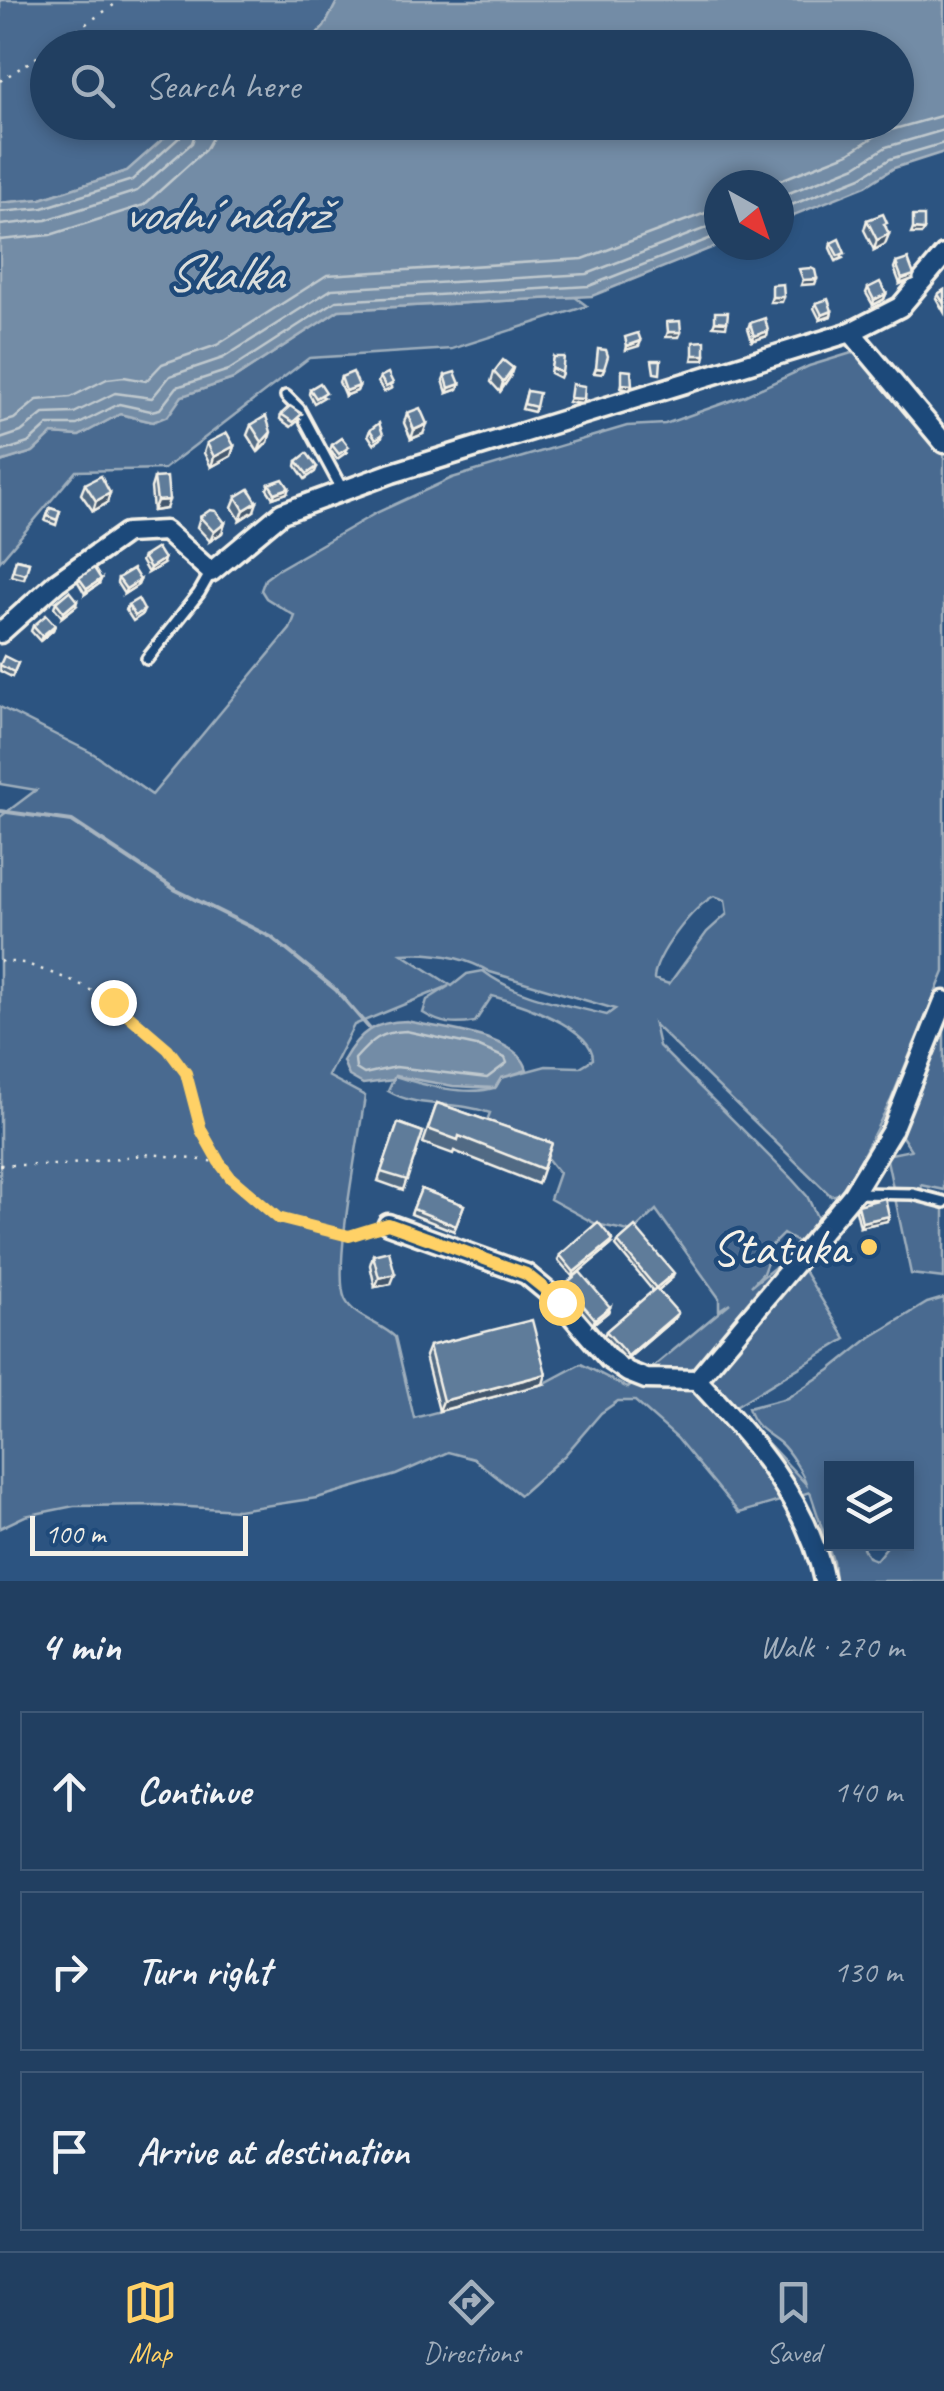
<!DOCTYPE html>
<html lang="en">
<head>
<meta charset="utf-8">
<style>
  :root { --surface:#213f61; --page:#2d4a6a; --text:#f1f3f6; --muted:#a2afbd; --line:#3e5876; --accent:#ffd166 }
  body { margin:0; font-family:Caveat,sans-serif; background:var(--page); color:var(--text) }
  .controls { position:absolute; right:30px; bottom:30px; display:grid; overflow:hidden; border-radius:0px; box-shadow:0 5px 15px #0003 }
  .controls button { width:90px; height:90px; display:grid; place-items:center; padding:0; border:0; border-bottom:2px solid var(--line); background:var(--surface); color:var(--text); font:50px sans-serif }
  .compass { position:absolute; left:704px; top:170px; width:90px; height:90px; border-radius:50%; background:var(--surface); box-shadow:0 5px 15px #0003; rotate:140deg }
  .scale { position:absolute; left:30px; bottom:25px; width:218px; box-sizing:border-box; padding-left:10px; border:5px solid #f4f1e8; border-top:0; font-size:28px; line-height:35px; white-space:nowrap; color:#f4f1e8; -webkit-text-stroke:8px #1f4a7a; paint-order:stroke }
  .stop { position:absolute; width:30px; height:30px; margin:-22px; border:8px solid #ffd166; border-radius:50%; background:#fff }
  .stop.end { background:#ffd166; border-color:#fff; box-shadow:0 2px 10px #0008 }
  .list { margin:0; padding:0; list-style:none }
  h2 { display:flex; justify-content:space-between; align-items:center; height:130px; margin:0; padding:0 40px; font-size:42px }
  h2 small { font-size:32px; font-weight:400; color:var(--muted) }
  .list li { display:grid; grid-template-columns:65px 1fr auto; gap:30px; align-items:center; box-sizing:border-box; height:160px; margin:0 20px 20px; padding:0 20px; border:2px solid var(--line); border-radius:0px }
  .list b { display:block; font-size:38px; white-space:nowrap }
  .list em { font-size:32px; font-style:normal; color:var(--muted) }
  .icon { flex:none; width:55px; height:55px; fill:none; stroke:currentColor; stroke-width:2; stroke-linecap:round; stroke-linejoin:round }
  .map { position:relative; flex:none; width:944px; height:1581px; overflow:hidden }
  .search { position:absolute; background:var(--surface); box-shadow:0 5px 15px #0003; left:30px; right:30px; top:30px; height:110px; display:flex; align-items:center; gap:25px; box-sizing:border-box; padding:0 35px; border-radius:55px; color:var(--muted); font-size:38px }
  .sheet { height:670px; background:var(--surface) }
  nav { display:flex; justify-content:space-around; align-items:center; box-sizing:border-box; height:140px; border-top:2px solid var(--line); background:var(--surface); font-size:28px; color:var(--muted) }
  nav a { display:grid; justify-items:center; gap:5px }
  nav .on { color:var(--accent) }
  .map>svg:first-child { display:block }
  .green { fill:#496b90; stroke:#9eaebc; stroke-width:2.5; fill-rule:evenodd }
  .water { fill:#738ca6; stroke:#a7b4c0; stroke-width:2.5 }
  .lines { fill:none; stroke-linecap:round; stroke-linejoin:round }
  .shore { stroke:#c0c9ce; stroke-width:2.5 }
  .stream { stroke:#a7b4c0; stroke-width:4 }
  .service-casing { stroke:#f4f1e8; stroke-width:16 }
  .minor-casing { stroke:#f4f1e8; stroke-width:25 }
  .path { stroke:#f4f1e8; stroke-width:2.5; stroke-dasharray:2.5 8; stroke-linecap:butt }
  .service { stroke:#1f4a7a; stroke-width:9 }
  .minor { stroke:#1f4a7a; stroke-width:18 }
  .wall { fill:#516a84; stroke:#f4f1e8; stroke-width:2.5 }
  .shaded-wall { fill:#42566c; stroke:#f4f1e8; stroke-width:2.5 }
  .building { fill:#5e7b9a; stroke:#f4f1e8; stroke-width:2.5 }
  .route { stroke:#ffd166; stroke-width:12 }
  .poi-dot { fill:#ffd166; stroke:#1f4a7a; stroke-width:4 }
  .labels { text-anchor:middle; dominant-baseline:central; stroke-width:9; stroke-linejoin:round; paint-order:stroke }
  .poi-label { font-size:50px; fill:#f4f1e8; stroke:#1f4a7a; text-anchor:end }
  .water-label { font-size:52px; font-style:italic; fill:#dadddb; stroke:#1f4a7a }
</style>
</head>
<body>
<div class="map">
<svg width="944" height="1581" viewBox="0 0 944 1581">
  <rect width="100%" height="100%" fill="#2c5481"/>
  <filter id="ink" filterUnits="userSpaceOnUse"><feTurbulence type="fractalNoise" baseFrequency=".01" numOctaves="2"/><feDisplacementMap in="SourceGraphic" scale="20" xChannelSelector="R" yChannelSelector="G"/><feConvolveMatrix kernelMatrix="1 2 1 2 8 2 1 2 1" color-interpolation-filters="sRGB"/></filter>
  <g filter="url(#ink)">
    <!-- green -->
    <g class="green">
      <polygon points="0,0 338,0 324,27 305,47 48,48 48,122 181,123 127,171 41,199 0,203"/>
      <polygon points="575,297 587,306 452,349 309,358 164,469 76,471 0,561 0,462 33,452 52,434 79,436 120,414 152,422 182,396 233,379 339,310"/>
      <path d="M855,352L876,369L944,452V972L891,1100L856,1169L839,1194L831,1196L654,1024L659,1046L791,1178L807,1196L818,1219L811,1233L797,1242L783,1234L765,1252L768,1260L763,1273L751,1286L793,1253L846,1339L734,1407L806,1484C804,1475 789,1451 780,1443C765,1431 754,1428 748,1408L787,1398L830,1370L871,1337L927,1303L944,1298V1581H835L833,1561L810,1492L739,1513L677,1438L635,1401H618L601,1413L564,1456L520,1495L474,1459L448,1452L396,1475L317,1498L238,1510L157,1505L74,1506L25,1516L0,1528V817L36,790L0,784V707L94,754L152,795L290,629L295,616L266,598L261,590L265,579L277,570L376,513L452,478L627,426L665,424L744,396L809,366ZM714,896L725,900L727,914L707,932L669,984L654,979C655,955 693,907 714,896ZM402,954C432,952 464,957 490,972L615,1009L607,1015C565,1004 518,998 483,971L467,974L452,986ZM449,986L427,1000L423,1013C441,1024 454,1026 475,1022L492,996C519,1003 593,1027 593,1059L580,1067L546,1066L501,1078L496,1087C469,1097 422,1085 395,1076L388,1091C420,1110 456,1100 490,1113L481,1135L547,1158L559,1173L550,1199L596,1224L633,1232L656,1210L719,1298V1310L730,1303L628,1388L581,1364L543,1384L414,1418L395,1337C381,1323 353,1317 345,1299C332,1271 360,1134 365,1096L328,1076L354,1025ZM832,1468H906V1544H889L876,1560L868,1557L861,1544H832Z"/>
      <polygon points="944,1023 944,1190 921,1185 923,1197 944,1198 944,1278 911,1274 886,1155 911,1150 899,1132"/>
    </g>
    <!-- water -->
    <g class="water">
      <polygon points="338,0 944,0 944,152 894,168 866,186 779,221 779,185 719,185 719,245 592,296 339,310 233,379 182,396 168,416 153,422 120,414 79,436 52,434 33,452 0,462 0,203 41,199 127,171 181,123 896,122 896,48 305,47 324,27"/>
      <path d="M407,1021C438,1029 519,1034 527,1070L501,1078L495,1088L453,1086L395,1076L393,1080L363,1084L349,1076L343,1061C360,1031 374,1022 407,1021Z"/>
    </g>
    <g class="lines">
      <!-- shore -->
      <g class="shore">
        <polyline points="768,185 849,153 880,133 944,115"/>
        <polyline points="779,197 856,166 886,147 944,130"/>
        <polyline points="779,210 861,177 890,159 944,143"/>
        <polyline points="0,212 43,208 132,180 183,134 186,122"/>
        <polyline points="0,225 46,220 137,191 192,143 199,122"/>
        <polyline points="0,240 50,235 144,205 205,150 213,136 214,122"/>
        <polyline points="0,423 14,419 37,400 71,397 107,379 124,377 146,381 162,364 217,345 327,275 583,259 719,208"/>
        <polyline points="0,439 21,432 43,414 74,413 115,393 152,398 170,376 223,358 332,289 587,274 719,223"/>
        <polyline points="0,452 28,443 48,425 77,425 119,404 151,411 160,409 177,387 229,370 336,301 589,286 719,235"/>
        <path d="M406,1031L477,1046L505,1058L507,1063L487,1078L396,1067L364,1074L356,1069L355,1059C372,1040 380,1032 406,1031Z"/>
      </g>
      <!-- stream -->
      <polyline class="stream" points="0,811 72,821 176,890 271,937 336,990 369,1028"/>
      <defs>
        <g id="service">
          <polyline points="286,396 299,409 343,491"/>
          <polyline points="147,659 199,593 211,572"/>
          <polyline points="856,1193 913,1194 944,1202"/>
        </g>
        <g id="minor">
          <polyline points="851,332 900,307 944,255"/>
          <polyline points="0,633 57,582 126,533 165,531 211,572 282,513 392,473 851,332 944,443"/>
          <path d="M388,1224L526,1274L561,1303L609,1359L628,1372L646,1379L697,1380C750,1437 809,1502 824,1581"/>
          <polyline points="697,1380 853,1194 892,1130 944,1001"/>
        </g>
      </defs>
      <!-- service casing -->
      <use href="#service" class="service-casing"/>
      <!-- minor casing -->
      <use href="#minor" class="minor-casing"/>
      <!-- path -->
      <g class="path">
        <polyline points="51,48 121,0"/>
        <polyline points="0,81 48,50"/>
        <polyline points="0,961 24,963 76,982 113,1003 168,1049 186,1073 201,1130 219,1162 231,1178 278,1218 349,1236 372,1229"/>
        <polyline points="0,1165 64,1165 150,1154 218,1162"/>
      </g>
      <!-- service -->
      <use href="#service" class="service"/>
      <!-- minor -->
      <use href="#minor" class="minor"/>
    </g>
    <!-- wall -->
    <g class="wall">
      <polygon points="867,220 886,227 885,244 874,250 864,230"/>
      <polygon points="831,243 843,258 836,261 830,248"/>
      <polygon points="896,263 913,279 900,284 894,268"/>
      <polygon points="868,288 886,294 884,299 873,305 866,293"/>
      <polygon points="944,290 944,312 936,298 938,294"/>
      <polygon points="816,303 832,311 831,316 820,320 814,308"/>
      <polygon points="750,323 768,331 767,336 752,341 748,328"/>
      <polygon points="553,357 562,373 560,378 550,373"/>
      <polygon points="494,372 510,377 500,392 491,382"/>
      <polygon points="445,375 460,384 458,389 447,393 443,380"/>
      <polygon points="341,377 359,386 357,391 345,396 339,382"/>
      <polygon points="380,377 392,388 384,392 378,382"/>
      <polygon points="310,389 324,397 314,403 309,394"/>
      <polygon points="527,391 536,407 534,412 522,409"/>
      <polygon points="407,413 423,434 411,439 404,423"/>
      <polygon points="281,414 300,419 291,427 280,419"/>
      <polygon points="251,425 268,442 258,452 247,435"/>
      <polygon points="370,430 383,434 381,439 374,444 368,435"/>
      <polygon points="207,443 234,446 231,456 211,467 204,453"/>
      <polygon points="332,445 347,452 337,459 330,450"/>
      <polygon points="297,461 317,467 315,472 305,479 296,466"/>
      <polygon points="154,478 166,509 153,511 151,488"/>
      <polygon points="85,484 107,503 93,511 81,494"/>
      <polygon points="269,484 287,493 273,498 267,489"/>
      <polygon points="236,497 254,511 240,520 232,507"/>
      <polygon points="50,508 60,511 56,525 45,521"/>
      <polygon points="200,517 225,523 222,533 210,541 197,527"/>
      <polygon points="143,557 163,564 148,573 141,561"/>
      <polygon points="16,559 29,562 24,579 11,576"/>
      <polygon points="79,578 101,579 99,584 85,594 78,582"/>
      <polygon points="118,578 140,580 138,585 124,594 117,583"/>
      <polygon points="56,602 76,606 62,617 54,607"/>
      <polygon points="128,605 144,610 142,615 133,621 126,610"/>
      <polygon points="55,625 53,630 40,641 31,631 33,626"/>
      <polygon points="18,663 12,677 0,671 0,664"/>
      <polygon points="437,1103 552,1143 538,1184 454,1151 453,1154 423,1143"/>
      <polygon points="398,1123 423,1132 403,1190 378,1181"/>
      <polygon points="421,1189 464,1205 454,1231 411,1214"/>
      <polygon points="858,1205 889,1216 887,1221 860,1227 856,1210"/>
      <polygon points="618,1242 672,1278 658,1290 676,1317 626,1360 604,1336 606,1331 653,1291 616,1246"/>
      <polygon points="611,1245 573,1277 558,1260 560,1255"/>
      <polygon points="373,1255 391,1284 375,1287 370,1265"/>
      <polygon points="565,1284 610,1307 608,1312 593,1324 563,1289"/>
      <polygon points="429,1346 543,1384 439,1411 425,1356"/>
    </g>
    <!-- shaded-wall -->
    <g class="shaded-wall">
      <polygon points="913,229 924,230 922,234 911,234"/>
      <polygon points="889,234 885,244 874,250 877,240"/>
      <polygon points="914,275 913,279 900,284 902,279"/>
      <polygon points="817,279 815,284 801,285 803,280"/>
      <polygon points="886,294 884,299 873,305 874,300"/>
      <polygon points="772,297 784,297 782,302 770,302"/>
      <polygon points="832,311 831,316 820,320 822,315"/>
      <polygon points="715,321 727,322 726,327 713,326"/>
      <polygon points="768,331 767,336 752,341 754,336"/>
      <polygon points="668,332 681,332 679,337 666,337"/>
      <polygon points="641,341 639,346 626,350 627,346"/>
      <polygon points="693,355 705,355 704,360 692,360"/>
      <polygon points="513,368 510,377 500,392 503,382"/>
      <polygon points="596,368 604,369 602,374 594,373"/>
      <polygon points="460,384 458,389 447,393 449,388"/>
      <polygon points="622,384 632,385 630,390 621,388"/>
      <polygon points="359,386 357,391 345,396 346,391"/>
      <polygon points="570,398 584,399 582,404 568,402"/>
      <polygon points="427,424 423,434 411,439 414,430"/>
      <polygon points="271,432 268,442 258,452 262,442"/>
      <polygon points="234,446 231,456 211,467 214,457"/>
      <polygon points="289,488 287,493 273,498 275,493"/>
      <polygon points="110,493 107,503 93,511 96,501"/>
      <polygon points="169,500 166,509 153,511 157,501"/>
      <polygon points="257,502 254,511 240,520 244,510"/>
      <polygon points="225,523 222,533 210,541 214,532"/>
      <polygon points="164,559 163,564 148,573 150,568"/>
      <polygon points="101,579 99,584 85,594 87,589"/>
      <polygon points="140,580 138,585 124,594 126,589"/>
      <polygon points="77,601 76,606 62,617 64,612"/>
      <polygon points="55,625 53,630 40,641 42,636"/>
      <polygon points="889,1216 887,1221 860,1227 862,1222"/>
      <polygon points="613,1240 611,1245 573,1277 574,1272"/>
      <polygon points="674,1273 672,1278 655,1293 656,1288"/>
      <polygon points="395,1274 391,1284 375,1287 379,1278"/>
      <polygon points="610,1307 608,1312 593,1324 595,1319"/>
      <polygon points="678,1313 676,1317 626,1360 628,1356"/>
      <polygon points="546,1374 543,1384 439,1411 443,1401"/>
    </g>
    <!-- building -->
    <g class="building">
      <polygon points="883,214 887,223 884,224 889,234 877,240 867,220"/>
      <polygon points="913,216 924,216 924,230 913,229"/>
      <polygon points="839,239 845,253 838,256 831,243"/>
      <polygon points="908,259 914,275 902,279 896,263"/>
      <polygon points="811,268 815,270 817,279 803,280 799,269"/>
      <polygon points="880,282 886,294 874,300 868,288"/>
      <polygon points="783,284 784,297 772,297 772,285"/>
      <polygon points="944,290 944,304 938,294"/>
      <polygon points="828,299 832,311 822,315 816,303"/>
      <polygon points="715,312 728,312 727,322 715,321"/>
      <polygon points="765,318 768,331 754,336 750,323"/>
      <polygon points="680,321 681,332 668,332 667,322"/>
      <polygon points="638,333 641,341 627,346 625,337"/>
      <polygon points="705,341 705,355 693,355 693,342"/>
      <polygon points="598,349 606,350 608,356 604,369 596,368"/>
      <polygon points="553,357 564,357 562,373 551,368"/>
      <polygon points="503,360 513,368 503,382 494,372"/>
      <polygon points="652,360 661,360 660,374 654,373"/>
      <polygon points="622,370 631,371 632,385 622,384"/>
      <polygon points="353,372 359,386 346,391 341,377"/>
      <polygon points="455,372 460,384 449,388 445,375"/>
      <polygon points="388,373 393,383 386,387 380,377"/>
      <polygon points="320,383 326,392 316,398 310,389"/>
      <polygon points="572,384 585,386 584,399 570,398"/>
      <polygon points="527,391 539,393 536,407 524,404"/>
      <polygon points="290,406 302,414 293,422 281,414"/>
      <polygon points="420,408 427,424 414,430 407,413"/>
      <polygon points="266,416 271,432 262,442 251,425"/>
      <polygon points="379,423 383,434 376,439 370,430"/>
      <polygon points="227,433 234,446 214,457 207,443"/>
      <polygon points="342,438 349,447 339,454 332,445"/>
      <polygon points="307,453 317,467 307,474 297,461"/>
      <polygon points="101,476 110,493 96,501 85,484"/>
      <polygon points="167,477 169,500 157,501 154,478"/>
      <polygon points="283,479 289,488 275,493 269,484"/>
      <polygon points="249,489 257,502 244,510 236,497"/>
      <polygon points="50,508 60,511 57,520 47,516"/>
      <polygon points="210,510 216,511 225,523 214,532 200,517"/>
      <polygon points="157,548 164,559 150,568 143,557"/>
      <polygon points="16,559 29,562 26,574 13,571"/>
      <polygon points="94,568 101,579 87,589 79,578"/>
      <polygon points="133,569 140,580 126,589 118,578"/>
      <polygon points="69,591 77,601 64,612 56,602"/>
      <polygon points="138,599 144,610 135,616 128,605"/>
      <polygon points="46,615 55,625 42,636 33,626"/>
      <polygon points="4,656 18,663 14,672 0,665"/>
      <polygon points="437,1103 552,1143 543,1169 459,1136 458,1140 428,1129"/>
      <polygon points="398,1123 423,1132 407,1180 381,1172"/>
      <polygon points="421,1189 464,1205 456,1226 413,1209"/>
      <polygon points="885,1198 889,1216 862,1222 858,1205"/>
      <polygon points="598,1222 613,1240 574,1272 560,1255"/>
      <polygon points="635,1227 674,1273 656,1288 618,1242"/>
      <polygon points="389,1251 395,1274 379,1278 373,1255"/>
      <polygon points="580,1272 610,1307 595,1319 565,1284"/>
      <polygon points="656,1288 678,1313 628,1356 606,1331"/>
      <polygon points="532,1320 546,1374 443,1401 429,1346"/>
    </g>
  </g>
  <g class="lines" filter="url(#ink)">
    <!-- route -->
    <polyline class="route" points="113,1002 168,1049 186,1073 201,1130 219,1162 231,1178 278,1218 349,1236 388,1224 526,1274 561,1302"/>
  </g>
  <!-- markers -->
  <circle class="poi-dot" cx="869" cy="1247" r="10"/>
  <g class="labels">
    <!-- poi labels -->
    <g class="poi-label">
      <text x="849" y="1247">Statuka</text>
    </g>
    <!-- water labels -->
    <g class="water-label">
      <text x="224" y="213">vodní nádrž<tspan x="224" dy="60">Skalka</tspan></text>
    </g>
  </g>
</svg>
<div class="controls">
<button><svg class="icon" aria-label="layers" viewBox="0 0 24 24"><path d="M12 4l9 5-9 5-9-5zM3 14l9 5 9-5"/></svg></button>
</div>
<svg class="compass" viewBox="-18 -18 36 36"><path d="M0-13l5 13h-10z" fill="#e53935"/><path d="M0 13l5-13h-10z" fill="#a2afbd"/></svg>
<div class="scale">100 m</div>
<div class="stop" style="left:561px;top:1302px"></div>
<div class="stop end" style="left:113px;top:1002px"></div>
<div class="search"><svg class="icon" aria-label="search" viewBox="0 0 24 24"><circle cx="10" cy="10" r="6"/><path d="M15 15l6 6"/></svg>Search here</div>
</div>
<section class="sheet">
<h2>4 min<small>Walk · 270 m</small></h2>
<ul class="list">
<li><svg class="icon" aria-label="ahead" viewBox="0 0 24 24"><path d="M12 20V5M6 11l6-6 6 6"/></svg><div><b>Continue</b></div><em>140 m</em></li>
<li><svg class="icon" aria-label="right" viewBox="0 0 24 24"><path d="M7 20v-9h11M14 6l5 5-5 5"/></svg><div><b>Turn right</b></div><em>130 m</em></li>
<li><svg class="icon" aria-label="arrive" viewBox="0 0 24 24"><path d="M6 21V4h12l-3 4 3 4H6"/></svg><div><b>Arrive at destination</b></div></li>
</ul>
</section>
<nav>
<a class="on"><svg class="icon" aria-label="map" viewBox="0 0 24 24"><path d="M3 6l6-2 6 2 6-2v14l-6 2-6-2-6 2zM9 4v14M15 6v14"/></svg>Map</a>
<a><svg class="icon" aria-label="directions" viewBox="0 0 24 24"><path d="M12 3l9 9-9 9-9-9zM9 14v-3h6M13 9l2 2-2 2"/></svg>Directions</a>
<a><svg class="icon" aria-label="saved" viewBox="0 0 24 24"><path d="M7 4h10v16l-5-4-5 4z"/></svg>Saved</a>
</nav>
</body>
</html>
